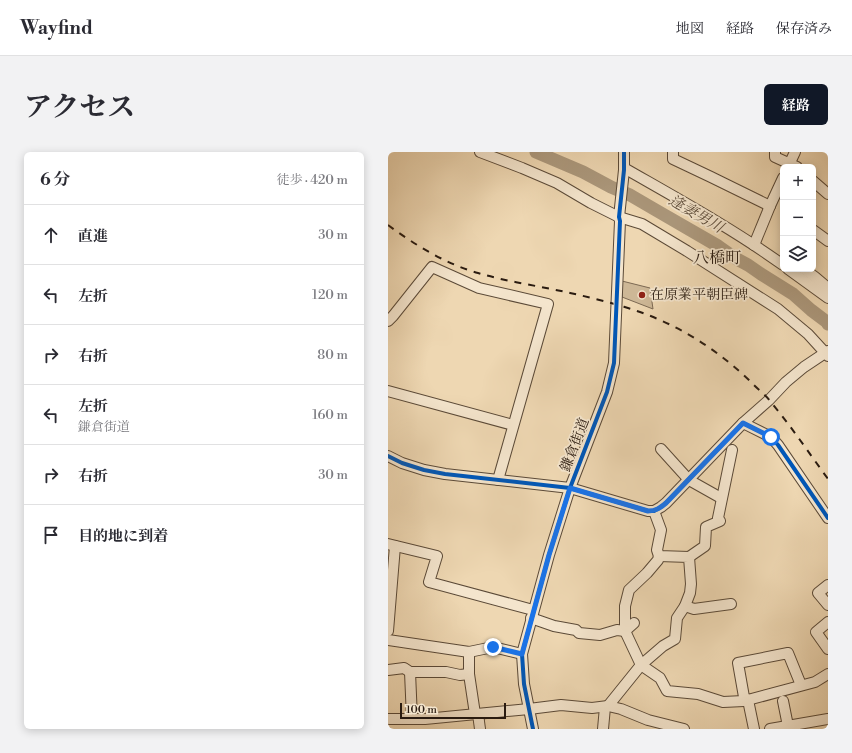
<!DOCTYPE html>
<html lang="ja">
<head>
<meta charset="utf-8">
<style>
  :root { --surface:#fff; --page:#f2f2f3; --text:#2b2b33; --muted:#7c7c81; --line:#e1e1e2; --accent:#111827 }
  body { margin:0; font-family:"Libre Bodoni","Noto Serif JP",serif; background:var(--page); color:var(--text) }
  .controls { position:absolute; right:12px; top:12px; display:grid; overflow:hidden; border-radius:6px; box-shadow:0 2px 10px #0003 }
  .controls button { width:36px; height:36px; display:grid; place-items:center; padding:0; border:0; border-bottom:1px solid var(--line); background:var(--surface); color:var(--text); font:20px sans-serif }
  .scale { position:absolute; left:12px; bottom:10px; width:106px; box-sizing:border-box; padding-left:4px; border:2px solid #2a1b10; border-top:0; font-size:11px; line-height:14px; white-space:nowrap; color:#2a1b10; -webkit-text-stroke:3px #f4e5cd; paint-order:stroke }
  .stop { position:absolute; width:12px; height:12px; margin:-9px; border:3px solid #1a73e8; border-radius:50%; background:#fff }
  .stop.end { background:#1a73e8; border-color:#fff; box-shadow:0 1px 4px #0008 }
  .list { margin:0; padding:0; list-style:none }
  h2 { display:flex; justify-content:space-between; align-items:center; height:52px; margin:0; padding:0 16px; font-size:17px }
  h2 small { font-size:13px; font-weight:400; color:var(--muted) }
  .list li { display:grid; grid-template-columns:26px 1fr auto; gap:12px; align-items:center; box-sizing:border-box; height:60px; padding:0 16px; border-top:1px solid var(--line) }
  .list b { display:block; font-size:15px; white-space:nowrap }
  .list p { margin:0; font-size:13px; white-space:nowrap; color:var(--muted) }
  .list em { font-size:13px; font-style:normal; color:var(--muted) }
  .icon { flex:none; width:22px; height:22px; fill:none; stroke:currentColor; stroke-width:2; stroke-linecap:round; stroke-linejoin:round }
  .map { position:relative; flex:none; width:440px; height:577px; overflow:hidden; border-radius:6px }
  header { display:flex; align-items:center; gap:24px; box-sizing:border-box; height:56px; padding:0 20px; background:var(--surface); border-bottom:1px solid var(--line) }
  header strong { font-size:19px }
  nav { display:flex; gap:22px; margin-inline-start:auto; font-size:14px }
  .intro { display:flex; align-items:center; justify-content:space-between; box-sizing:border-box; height:96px; padding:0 24px }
  h1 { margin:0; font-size:28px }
  .button { padding:10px 18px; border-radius:6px; background:var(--accent); color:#fff; font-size:14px; font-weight:700 }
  main { display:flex; gap:24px; padding:0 24px }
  aside { flex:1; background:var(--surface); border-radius:6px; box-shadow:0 2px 10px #0003 }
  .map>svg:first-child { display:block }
  .green { fill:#cdb796; stroke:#7c6953 }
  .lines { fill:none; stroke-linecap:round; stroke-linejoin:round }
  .river { stroke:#ab977b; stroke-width:13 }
  .minor-casing { stroke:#5b4a38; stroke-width:12 }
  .minor { stroke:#f4e5cd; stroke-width:10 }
  .rail { stroke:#2a1b10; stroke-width:2; stroke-dasharray:7 7; stroke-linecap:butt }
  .cycleway-casing { stroke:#f4e5cd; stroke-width:6 }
  .cycleway { stroke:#0057b8; stroke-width:4 }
  .route { stroke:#1a73e8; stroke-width:5 }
  .poi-dot { fill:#8f2418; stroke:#f4e5cd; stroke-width:1.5 }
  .labels { text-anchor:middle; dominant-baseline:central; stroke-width:3.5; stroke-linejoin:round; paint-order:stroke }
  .poi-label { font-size:14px; fill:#2a1b10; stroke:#f4e5cd; text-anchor:start }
  .street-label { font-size:14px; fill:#2a1b10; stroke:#f4e5cd }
  .water-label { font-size:15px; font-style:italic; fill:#5e4d3b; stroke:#f4e5cd }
  .quarter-label { font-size:16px; fill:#2a1b10; stroke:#f4e5cd }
</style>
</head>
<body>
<header>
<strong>Wayfind</strong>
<nav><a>地図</a><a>経路</a><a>保存済み</a></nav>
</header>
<div class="intro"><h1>アクセス</h1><a class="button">経路</a></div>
<main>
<aside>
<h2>6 分<small>徒歩 · 420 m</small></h2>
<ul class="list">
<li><svg class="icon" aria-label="ahead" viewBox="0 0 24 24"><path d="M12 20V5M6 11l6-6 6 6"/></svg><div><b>直進</b></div><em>30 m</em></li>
<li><svg class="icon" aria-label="left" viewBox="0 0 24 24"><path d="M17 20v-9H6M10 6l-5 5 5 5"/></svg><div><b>左折</b></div><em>120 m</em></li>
<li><svg class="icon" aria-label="right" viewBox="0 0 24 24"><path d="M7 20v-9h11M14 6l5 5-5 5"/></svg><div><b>右折</b></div><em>80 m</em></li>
<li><svg class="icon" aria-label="left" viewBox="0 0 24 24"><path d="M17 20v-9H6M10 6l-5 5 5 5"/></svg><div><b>左折</b><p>鎌倉街道</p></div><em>160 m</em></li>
<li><svg class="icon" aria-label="right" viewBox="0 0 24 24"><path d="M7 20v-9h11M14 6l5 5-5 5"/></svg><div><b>右折</b></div><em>30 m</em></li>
<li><svg class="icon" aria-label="arrive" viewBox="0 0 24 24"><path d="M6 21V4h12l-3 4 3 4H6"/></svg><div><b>目的地に到着</b></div></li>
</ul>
</aside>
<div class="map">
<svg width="440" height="577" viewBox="0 0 440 577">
  <rect width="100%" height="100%" fill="#eed7b2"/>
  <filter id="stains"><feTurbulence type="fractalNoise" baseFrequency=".005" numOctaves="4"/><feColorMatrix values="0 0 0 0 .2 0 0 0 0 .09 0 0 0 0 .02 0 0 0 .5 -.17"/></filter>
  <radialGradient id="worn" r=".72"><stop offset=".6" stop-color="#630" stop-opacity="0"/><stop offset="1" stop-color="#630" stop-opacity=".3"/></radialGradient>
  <!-- green -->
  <polygon class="green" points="234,129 262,136 265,157 234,145"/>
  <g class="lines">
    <!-- river -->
    <polyline class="river" points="148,0 195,20 223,35 242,43 266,57 330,94 347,106 360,113 373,122 405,142 423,158 439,170 440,172"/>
    <defs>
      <g id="minor">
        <polyline points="92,0 134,16 169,31 203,51 231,65 254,72 299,99 390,157 420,182 440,204"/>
        <polyline points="285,0 285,7 323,25 382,54"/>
        <polyline points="387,0 387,5 409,15"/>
        <polyline points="400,15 407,0"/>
        <path d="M236,16C290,47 345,77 395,113"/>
        <polyline points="425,29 440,42"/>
        <polyline points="425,78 440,89"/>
        <polyline points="366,93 382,54 395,26"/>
        <polyline points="400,117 440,146"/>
        <polyline points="416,117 427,125 440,136"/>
        <polyline points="0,169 5,164 44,115 91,136 160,152 110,328"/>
        <polyline points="0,239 125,273"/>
        <polyline points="355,271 381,248 398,230 416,215 440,199"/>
        <polyline points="273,297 301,328 333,346"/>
        <polyline points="0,304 14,311 36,318 57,322 182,336 260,359 266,359 273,355 278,351 355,271 383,285 390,293 440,366"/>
        <polyline points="0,392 49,404 41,430 145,458"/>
        <polyline points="271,404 270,408 259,421 241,438 237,454 237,479 253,513 272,526 279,539 310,542 335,550 356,549 427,530 440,522"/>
        <polyline points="301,405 317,394 318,375 332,369 330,366 344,298"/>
        <polyline points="440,433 430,441 440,453"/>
        <polyline points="297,454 306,457 343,452"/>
        <polyline points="143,466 166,474 188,478 191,481 212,483 229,478 237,479 246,471"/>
        <polyline points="440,470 428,480 440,497"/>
        <polyline points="0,479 7,394"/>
        <polyline points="0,488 81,500 105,495 134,502"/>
        <polyline points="81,500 81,522 87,562"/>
        <polyline points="0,518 16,516 22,520 58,520 72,523 81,522"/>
        <polyline points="22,520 24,567"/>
        <polyline points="395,549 400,574"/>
        <polyline points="220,554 253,513 275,494 287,487 289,466 297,454 302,441 303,432 301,405 271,404 269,398 273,378 266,359"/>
        <polyline points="90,562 92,577"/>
        <polyline points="0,567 37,567 141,557 173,553 204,556 220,554 233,557 260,568 296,577"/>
        <polyline points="145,577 136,532 134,502 161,403 182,336 219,240 226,211 232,69 231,65 236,18 236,0"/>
        <polyline points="215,577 217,555"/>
        <polyline points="366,577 360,548 356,545 350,511 400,501 413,533"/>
        <polyline points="382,577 440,567"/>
      </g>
    </defs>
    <!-- minor casing -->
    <use href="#minor" class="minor-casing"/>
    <!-- minor -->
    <use href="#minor" class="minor"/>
    <!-- rail -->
    <path class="rail" d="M0,73C27,93 58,112 90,121C120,130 152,134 182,141C205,146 229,152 252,160C294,175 331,199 363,230C369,237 377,242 382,249C403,274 421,301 440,327"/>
    <defs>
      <g id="cycleway">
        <polyline points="0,304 14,311 36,318 57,322 182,336 260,359 266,359 273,355 278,351 355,271 383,285 390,293 440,366"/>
        <polyline points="145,577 136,532 134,502 161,403 182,336 219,240 226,211 232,69 231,65 236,18 236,0"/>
      </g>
    </defs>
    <!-- cycleway casing -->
    <use href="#cycleway" class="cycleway-casing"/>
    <!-- cycleway -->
    <use href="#cycleway" class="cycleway"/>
  </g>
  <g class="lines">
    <!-- route -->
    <path class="route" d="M105,495L134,502L161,403L182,336L260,359C268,359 272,356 278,351L355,271L383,285"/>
  </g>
  <!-- markers -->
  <circle class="poi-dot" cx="254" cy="143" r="4"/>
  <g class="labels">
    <!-- poi labels -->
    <g class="poi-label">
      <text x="262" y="143">在原業平朝臣碑</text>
    </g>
    <!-- street labels -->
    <g class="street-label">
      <text transform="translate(187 293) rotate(-69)">鎌倉街道</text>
    </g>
    <!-- water labels -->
    <g class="water-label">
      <text transform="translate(308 62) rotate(30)">逢妻男川</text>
    </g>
    <!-- quarter labels -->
    <g class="quarter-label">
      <text x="329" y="106">八橋町</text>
    </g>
  </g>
  <rect width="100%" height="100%" filter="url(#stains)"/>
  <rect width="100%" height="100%" fill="url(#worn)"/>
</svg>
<div class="controls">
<button>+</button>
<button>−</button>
<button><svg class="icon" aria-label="layers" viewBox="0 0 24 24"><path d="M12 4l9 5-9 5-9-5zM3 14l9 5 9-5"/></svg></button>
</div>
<div class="scale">100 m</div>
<div class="stop" style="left:383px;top:285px"></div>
<div class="stop end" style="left:105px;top:495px"></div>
</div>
</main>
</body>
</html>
